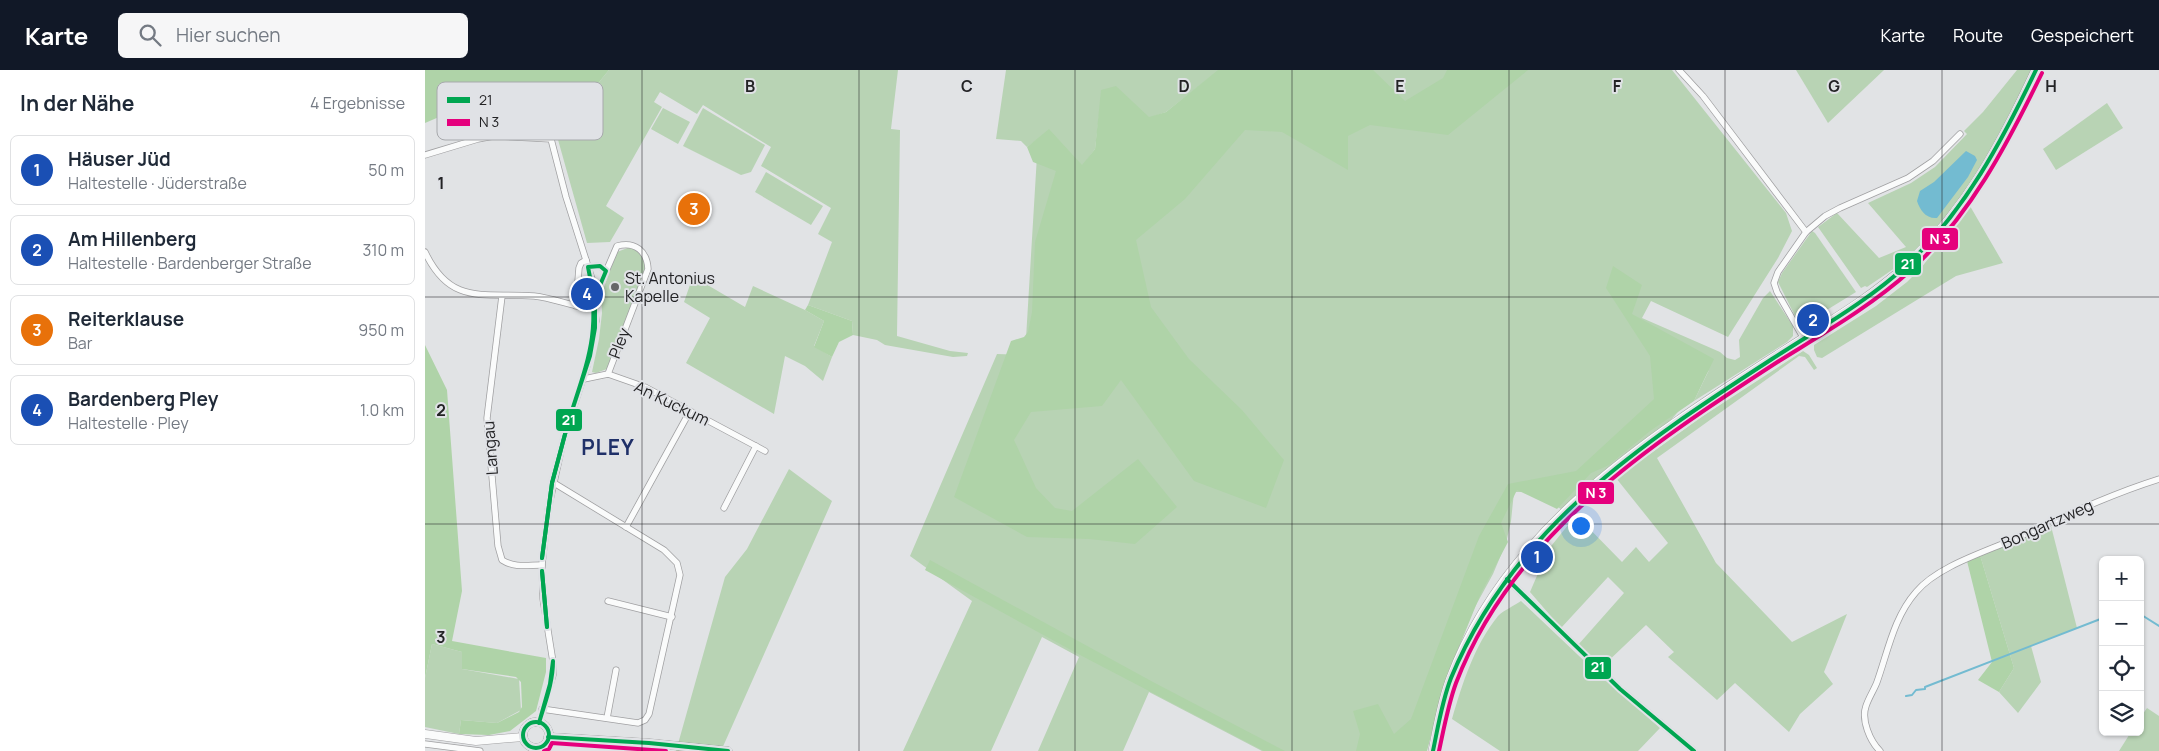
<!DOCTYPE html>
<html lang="de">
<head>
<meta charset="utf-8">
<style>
  :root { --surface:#fff; --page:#f6f6f7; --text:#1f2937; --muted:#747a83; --line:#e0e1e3; --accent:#111827 }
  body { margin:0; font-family:Manrope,sans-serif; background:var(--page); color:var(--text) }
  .controls { position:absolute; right:15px; bottom:15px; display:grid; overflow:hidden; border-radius:8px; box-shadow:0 1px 4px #0004 }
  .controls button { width:45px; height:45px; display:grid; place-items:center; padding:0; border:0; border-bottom:1px solid var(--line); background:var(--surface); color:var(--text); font:25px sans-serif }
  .you { position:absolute; left:1155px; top:455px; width:18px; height:18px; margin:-12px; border:4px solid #fff; border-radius:50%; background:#1a73e8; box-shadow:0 0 0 8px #1a73e833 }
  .badge { display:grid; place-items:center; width:32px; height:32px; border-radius:50%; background:var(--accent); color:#fff; font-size:16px; font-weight:700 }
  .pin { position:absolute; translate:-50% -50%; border:2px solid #fff; box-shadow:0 1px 5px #0006 }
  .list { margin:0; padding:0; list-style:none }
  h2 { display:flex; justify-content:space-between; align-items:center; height:65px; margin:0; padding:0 20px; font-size:21px }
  h2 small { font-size:16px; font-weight:400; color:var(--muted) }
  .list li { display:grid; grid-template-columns:32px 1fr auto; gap:15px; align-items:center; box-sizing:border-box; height:70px; margin:0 10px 10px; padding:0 10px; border:1px solid var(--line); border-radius:8px }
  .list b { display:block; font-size:19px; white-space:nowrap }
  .list p { margin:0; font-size:16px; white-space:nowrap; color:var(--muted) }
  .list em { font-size:16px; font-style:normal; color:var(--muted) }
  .icon { flex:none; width:28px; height:28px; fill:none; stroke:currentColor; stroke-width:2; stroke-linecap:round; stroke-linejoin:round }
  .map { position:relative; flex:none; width:1734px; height:681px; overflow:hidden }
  header { display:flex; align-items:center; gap:30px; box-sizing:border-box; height:70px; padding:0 25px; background:var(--accent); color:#fff }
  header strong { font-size:24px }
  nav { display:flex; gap:28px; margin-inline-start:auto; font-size:18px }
  .search { width:350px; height:45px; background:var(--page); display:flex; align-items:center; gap:12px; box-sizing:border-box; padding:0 18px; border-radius:8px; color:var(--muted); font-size:19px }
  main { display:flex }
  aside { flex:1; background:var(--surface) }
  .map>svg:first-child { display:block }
  .green { fill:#b8d3b4; fill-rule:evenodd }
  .forest { fill:#afd3a8 }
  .water { fill:#73bbd1 }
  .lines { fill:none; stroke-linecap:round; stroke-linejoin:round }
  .stream { stroke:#73bbd1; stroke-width:2 }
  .minor-casing { stroke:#a0a0a2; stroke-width:7 }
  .tertiary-casing { stroke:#a0a0a2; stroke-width:9 }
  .secondary-casing { stroke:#a0a0a2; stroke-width:10 }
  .minor { stroke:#fafbfb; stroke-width:5.5 }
  .tertiary { stroke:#fafbfb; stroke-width:8 }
  .secondary { stroke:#fafbfb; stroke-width:9 }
  .bus-1-casing { stroke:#e0e2e6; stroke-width:8 }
  .bus-2-casing { stroke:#e0e2e6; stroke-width:8 }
  .bus-1 { stroke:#00a651; stroke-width:4 }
  .bus-2 { stroke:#e5007d; stroke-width:4 }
  .grid { fill:none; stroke:#232325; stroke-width:1; stroke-opacity:0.55 }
  .poi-dot { fill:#666668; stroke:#e0e2e6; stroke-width:2 }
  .labels { text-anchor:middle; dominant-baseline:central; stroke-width:4; stroke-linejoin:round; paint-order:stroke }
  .poi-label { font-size:16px; fill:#232325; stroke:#e0e2e6; text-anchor:start }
  .street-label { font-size:16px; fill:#232325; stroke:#e0e2e6 }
  .district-label { font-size:21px; font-weight:bold; letter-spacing:1px; fill:#1f3068; stroke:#e0e2e6 }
  .key { fill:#e0e2e6; stroke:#a7a9ac; stroke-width:1 }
  .key-label { font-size:14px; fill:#232325 }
  .grid-label { font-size:16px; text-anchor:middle; font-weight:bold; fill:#232325; stroke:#e0e2e6; stroke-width:4; stroke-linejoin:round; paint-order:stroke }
  .line-badge { stroke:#e0e2e6; stroke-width:2 }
  .badge-label { font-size:14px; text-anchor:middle; font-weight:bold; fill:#fff }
</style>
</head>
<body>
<header>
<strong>Karte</strong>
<div class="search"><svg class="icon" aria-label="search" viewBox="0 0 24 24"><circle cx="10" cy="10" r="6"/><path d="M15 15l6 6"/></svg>Hier suchen</div>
<nav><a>Karte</a><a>Route</a><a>Gespeichert</a></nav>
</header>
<main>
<aside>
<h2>In der Nähe<small>4 Ergebnisse</small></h2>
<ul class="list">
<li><span class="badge" style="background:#1a4fb4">1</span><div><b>Häuser Jüd</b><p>Haltestelle · Jüderstraße</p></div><em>50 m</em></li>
<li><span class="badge" style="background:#1a4fb4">2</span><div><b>Am Hillenberg</b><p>Haltestelle · Bardenberger Straße</p></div><em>310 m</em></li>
<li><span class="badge" style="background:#e8710a">3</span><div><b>Reiterklause</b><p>Bar</p></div><em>950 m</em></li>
<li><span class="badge" style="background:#1a4fb4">4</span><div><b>Bardenberg Pley</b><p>Haltestelle · Pley</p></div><em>1.0 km</em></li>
</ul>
</aside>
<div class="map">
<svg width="1734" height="681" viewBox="0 0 1734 681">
  <rect width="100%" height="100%" fill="#e1e3e5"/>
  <!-- green -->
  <g class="green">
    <polygon points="184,0 473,0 466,59 475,60 472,266 525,281 543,283 542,286 528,287 460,275 452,270 428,265 427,251 383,235 407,172 393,164 406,138 336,96 346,77 278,35 272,44 235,22 229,32 237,37 181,136 199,148 185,172 162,173 130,59 138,56"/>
    <path d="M581,0H1247L1361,143L1367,161L1353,188L1303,267L1226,231L1217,248L1295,282L1302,288L1310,290L1315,287L1314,270L1338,228L1345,221L1368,256V266L1362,272L1269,331L1284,300C1268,322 1253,345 1233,363C1203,391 1169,414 1136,439L1106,422H1089L1086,451L1081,473L1068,504L1027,579L1000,681H837L724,622L698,681H613L654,587L617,567L566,681H478L547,531L485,486L572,284L600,285L613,69L602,77L596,71L571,69ZM788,5L677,98L661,91L670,79L677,20L724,48L741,42Z"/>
    <polygon points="1371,0 1459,0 1403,53"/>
    <path d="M1592,0H1606C1573,71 1536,141 1476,193C1465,202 1453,209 1442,217L1440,216L1436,218L1393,157L1412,143L1454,188L1481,177L1443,133L1486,113L1510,97L1542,64L1539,61L1558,42Z"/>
    <polygon points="1682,33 1698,58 1631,100 1618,79"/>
    <polygon points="238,38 265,52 253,74 226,59"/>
    <polygon points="278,38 340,75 326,102 316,105 258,76"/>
    <polygon points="341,102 398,136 386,155 330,122"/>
    <polygon points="1545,136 1578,193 1531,206 1397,288 1392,287 1389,280 1389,275 1451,236 1482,212 1496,198"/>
    <polygon points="1387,161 1390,163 1431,222 1379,254 1372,250 1353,212 1357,203"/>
    <path d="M205,177C217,181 220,188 220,200L182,299L171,303L167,302L174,269L177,243L176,225L192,182Z"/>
    <polygon points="267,209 274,210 320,237 328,216 380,240 399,251 389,276 407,287 398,311 380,296 360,286 349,344 261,293 285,248 259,232"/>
    <polygon points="1378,281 1384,285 1392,298 1389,300 1380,287 1374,286 1232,388 1291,493 1367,572 1422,544 1399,602 1408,614 1375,644 1364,662 1310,613 1292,630 1243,587 1249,582 1221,555 1177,597 1153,575 1199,523 1183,507 1136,558 1105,522 1123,480 1151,445 1197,492 1211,477 1224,492 1243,473 1191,408 1278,346"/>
    <polygon points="364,399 407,431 296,681 251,681 300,507 322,479"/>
    <polygon points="1626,456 1652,558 1606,576 1616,612 1593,643 1574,622 1589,598 1555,485"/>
    <path d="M1096,531L1172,603L1235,658L1213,681H1075L1027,649C1038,612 1049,576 1073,546C1079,540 1089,536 1096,531Z"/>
    <polygon points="7,574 37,582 37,599 94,609 96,640 72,653 36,650 34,664 0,657 0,608"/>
    <polygon points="1722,638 1734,646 1734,681 1694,681 1706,662 1715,662 1715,648"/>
  </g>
  <!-- forest -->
  <g class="forest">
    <polygon points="0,0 184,0 138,56 130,59 122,35 28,41 0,53"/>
    <polygon points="793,0 948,0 980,31 1018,8 1022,0 1103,0 1023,65 945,55 923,66 923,100 857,62 820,60 760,129 711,170 726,237 764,289 817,340 859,390 841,438 769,411 696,310 677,336 606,342 589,370 611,418 630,438 647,441 713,389 752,437 710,474 664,469 602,467 529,427 586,271 599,267 603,262 607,242 610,172 631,101 608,92 602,77 624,59 657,95 670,79 676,20 691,16 724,47 741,42"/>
    <polygon points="1188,196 1217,215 1207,244 1289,289 1269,331 1225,361 1184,395 1166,403 1132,439 1092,420 1076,453 1083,472 1056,523 1021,609 1002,681 931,681 935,664 928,641 953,634 969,664 986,649 1054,466 1083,414 1151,401 1229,329 1225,286 1181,218"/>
    <polygon points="383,235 427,251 428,265 414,272 407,287 389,277 399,251 380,240"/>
    <polygon points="0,275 22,320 37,521 27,571 121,588 121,602 111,641 85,661 64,665 34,664 36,650 72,653 94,642 97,637 96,612 91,607 37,599 37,582 7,574 0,608"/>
    <polygon points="1555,485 1589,598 1574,622 1553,610 1567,592 1542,491"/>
    <polygon points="505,490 728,612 860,681 839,681 655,585 500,500"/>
  </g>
  <!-- water -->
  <path class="water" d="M1541,81L1550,86L1552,90L1543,107L1512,148C1501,149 1495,140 1492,131L1495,121L1509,112Z"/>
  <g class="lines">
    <!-- stream -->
    <g class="stream">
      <polyline points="1715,544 1734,556"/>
      <polyline points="1481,626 1487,625 1491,620 1500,619 1500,617 1678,548"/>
    </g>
    <defs>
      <g id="minor">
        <polyline points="1254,0 1278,26 1381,162"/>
        <polyline points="0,85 53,69 69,66 126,69 141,127 167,209 171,251 162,296 139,367 123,440 117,495 118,529 128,592 128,605 114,653"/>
        <path d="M0,182C26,237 60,222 109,226C127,228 144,235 162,238L170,237"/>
        <polyline points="163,197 175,196 181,201"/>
        <path d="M77,226L62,348L73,476L77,490C89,498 103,495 117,495"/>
        <path d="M170,227L192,176C210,171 222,181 223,199L183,304"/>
        <polyline points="151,236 154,198 156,193 161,190"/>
        <polyline points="1379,269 1352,222 1349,213 1353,202 1381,162 1400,146 1415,138 1483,108 1508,91 1535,64"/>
        <polyline points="159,309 183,304 220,317 340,381"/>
        <polyline points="299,438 331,376"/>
        <polyline points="201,457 265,341"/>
        <polyline points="1082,509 1195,619 1269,681"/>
        <polyline points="183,531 247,547"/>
        <polyline points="117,639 213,653 220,650 224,644 255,505 252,493 239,480 129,413"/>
        <polyline points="182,648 191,600"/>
        <polyline points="0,674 55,681"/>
        <polyline points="108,681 109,678"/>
        <path d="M1455,681C1445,671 1436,650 1441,636C1444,627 1449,620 1452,612C1463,581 1469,547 1491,522C1512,497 1557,483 1587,470C1636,448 1683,425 1734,409"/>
      </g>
      <g id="tertiary">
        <circle cx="111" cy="665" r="13"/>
        <polyline points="0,664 51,671 98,667"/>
        <polyline points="123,667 224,673 303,681"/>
      </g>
      <path id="secondary" d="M1008,681C1013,657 1017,631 1026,608C1081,459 1224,368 1351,286C1395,257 1443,231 1482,195C1542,139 1577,73 1611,0"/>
    </defs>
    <!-- minor casing -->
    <use href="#minor" class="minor-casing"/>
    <!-- tertiary casing -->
    <use href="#tertiary" class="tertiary-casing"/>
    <!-- secondary casing -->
    <use href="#secondary" class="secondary-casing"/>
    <!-- minor -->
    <use href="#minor" class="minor"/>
    <!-- tertiary -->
    <use href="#tertiary" class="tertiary"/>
    <!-- secondary -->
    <use href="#secondary" class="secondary"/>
    <defs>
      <g id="bus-1">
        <path d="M175,196L181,201L170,227V258L165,286L143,353C162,292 177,263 163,197Z"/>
        <polyline points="127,413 143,353"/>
        <polyline points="127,413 143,353"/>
        <polyline points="117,488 127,413"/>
        <polyline points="117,488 127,413"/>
        <polyline points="117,501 122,557"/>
        <polyline points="117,501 122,557"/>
        <polyline points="1082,509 1195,619 1269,681"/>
        <path d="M128,591C128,613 120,632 114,653L125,614Z"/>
        <circle cx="111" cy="665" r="13"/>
        <polyline points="123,667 224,673 303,681"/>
        <path d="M1008,681C1013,657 1017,631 1026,608C1088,458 1216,374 1347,289C1393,259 1442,232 1482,195C1540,141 1577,71 1611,0"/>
      </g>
      <g id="bus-2">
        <polyline points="119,681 124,679 127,673 241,681"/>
        <path d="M1014,681C1019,658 1023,635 1031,613C1088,464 1226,374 1354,291C1399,263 1446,236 1485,201C1545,146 1582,75 1617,3"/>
      </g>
    </defs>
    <!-- bus-1 casing -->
    <use href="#bus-1" class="bus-1-casing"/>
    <!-- bus-2 casing -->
    <use href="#bus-2" class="bus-2-casing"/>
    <!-- bus-1 -->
    <use href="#bus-1" class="bus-1"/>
    <!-- bus-2 -->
    <use href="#bus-2" class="bus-2"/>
  </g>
  <!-- grid -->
  <path class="grid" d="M217,0V681M434,0V681M650,0V681M867,0V681M1084,0V681M1300,0V681M1517,0V681M0,227H1734M0,454H1734"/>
  <!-- markers -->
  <circle class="poi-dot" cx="190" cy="217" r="5"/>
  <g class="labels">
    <!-- poi labels -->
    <g class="poi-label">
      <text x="200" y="208">St. Antonius<tspan x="200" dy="18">Kapelle</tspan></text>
    </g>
    <!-- street labels -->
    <g class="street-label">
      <text transform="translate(194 273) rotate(-69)">Pley</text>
      <text transform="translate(247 333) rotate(26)">An Kuckum</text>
      <text transform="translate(65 378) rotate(-94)">Langau</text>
      <text transform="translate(1622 454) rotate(-24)">Bongartzweg</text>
    </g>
    <!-- district labels -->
    <g class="district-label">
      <text x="183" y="377">PLEY</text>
    </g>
  </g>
  <!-- legend -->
  <rect x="12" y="12" width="166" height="58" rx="8" class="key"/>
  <rect x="22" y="27" width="23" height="6" fill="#00a651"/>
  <rect x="22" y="49" width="23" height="7" fill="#e5007d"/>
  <g class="key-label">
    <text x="54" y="35">21</text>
    <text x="54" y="57">N 3</text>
  </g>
  <g class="grid-label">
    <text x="325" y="22">B</text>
    <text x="542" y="22">C</text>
    <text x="759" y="22">D</text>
    <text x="975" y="22">E</text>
    <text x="1192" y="22">F</text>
    <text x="1409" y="22">G</text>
    <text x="1626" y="22">H</text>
    <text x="16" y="119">1</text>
    <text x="16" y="346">2</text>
    <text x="16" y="573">3</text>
  </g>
  <g class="line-badge">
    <rect x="1496" y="157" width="38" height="24" rx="5" fill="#e5007d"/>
    <rect x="1469" y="182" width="28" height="24" rx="5" fill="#00a651"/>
    <rect x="130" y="338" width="28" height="24" rx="5" fill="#00a651"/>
    <rect x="1152" y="411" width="38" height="24" rx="5" fill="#e5007d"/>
    <rect x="1159" y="586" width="28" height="24" rx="5" fill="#00a651"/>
  </g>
  <g class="badge-label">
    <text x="1515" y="174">N 3</text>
    <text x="1483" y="199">21</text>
    <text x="144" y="355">21</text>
    <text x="1171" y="428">N 3</text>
    <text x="1173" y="602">21</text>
  </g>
</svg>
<div class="controls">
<button>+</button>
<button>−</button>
<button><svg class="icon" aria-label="locate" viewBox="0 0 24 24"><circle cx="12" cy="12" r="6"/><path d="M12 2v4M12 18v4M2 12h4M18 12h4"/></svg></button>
<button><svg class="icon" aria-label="layers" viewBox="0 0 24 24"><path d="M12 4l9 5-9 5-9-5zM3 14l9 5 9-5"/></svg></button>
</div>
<div class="you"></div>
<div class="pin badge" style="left:1112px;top:487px;background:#1a4fb4">1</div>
<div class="pin badge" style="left:1388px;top:250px;background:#1a4fb4">2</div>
<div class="pin badge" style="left:269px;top:139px;background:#e8710a">3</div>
<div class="pin badge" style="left:162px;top:224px;background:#1a4fb4">4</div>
</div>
</main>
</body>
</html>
